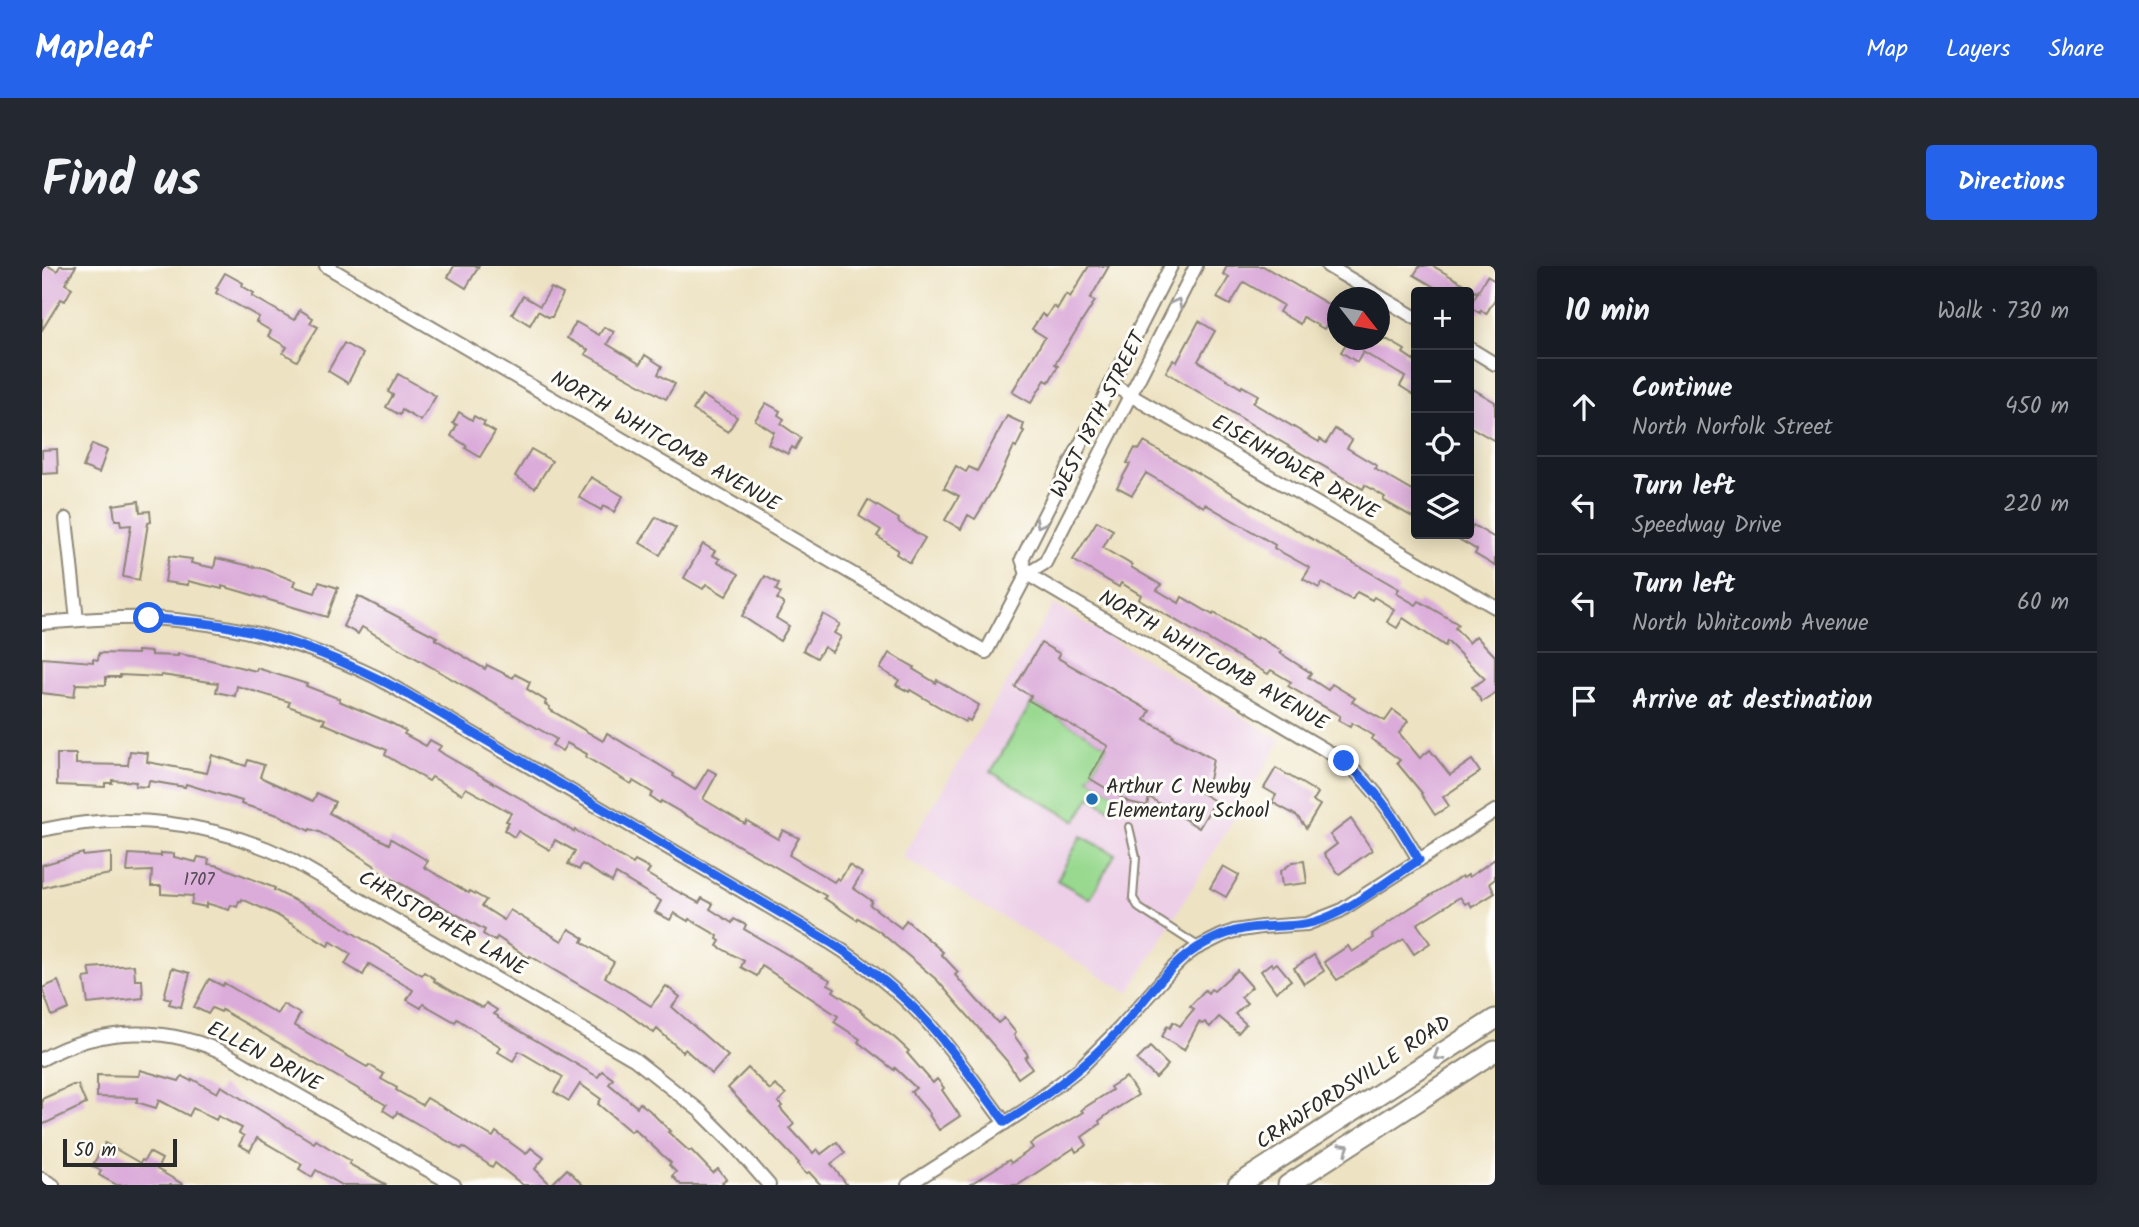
<!DOCTYPE html>
<html lang="en">
<head>
<meta charset="utf-8">
<style>
  :root { --surface:#171b24; --page:#242831; --text:#f1f3f6; --muted:#9ea1a6; --line:#363941; --accent:#2563eb }
  body { margin:0; font-family:Kalam,sans-serif; background:var(--page); color:var(--text) }
  .controls { position:absolute; right:21px; top:21px; display:grid; overflow:hidden; border-radius:7px; box-shadow:0 4px 18px #0003 }
  .controls button { width:63px; height:63px; display:grid; place-items:center; padding:0; border:0; border-bottom:2px solid var(--line); background:var(--surface); color:var(--text); font:35px sans-serif }
  .compass { position:absolute; left:1285px; top:21px; width:63px; height:63px; border-radius:50%; background:var(--surface); box-shadow:0 4px 18px #0003; rotate:121deg }
  .scale { position:absolute; left:21px; bottom:18px; width:114px; box-sizing:border-box; padding-left:7px; border:4px solid #2b2b2b; border-top:0; font-size:19px; line-height:24px; white-space:nowrap; color:#2b2b2b; -webkit-text-stroke:5px #fdfcf7; paint-order:stroke }
  .stop { position:absolute; width:21px; height:21px; margin:-16px; border:5px solid #2563eb; border-radius:50%; background:#fff }
  .stop.end { background:#2563eb; border-color:#fff; box-shadow:0 2px 7px #0008 }
  .list { margin:0; padding:0; list-style:none }
  h2 { display:flex; justify-content:space-between; align-items:center; height:91px; margin:0; padding:0 28px; font-size:30px }
  h2 small { font-size:23px; font-weight:400; color:var(--muted) }
  .list li { display:grid; grid-template-columns:46px 1fr auto; gap:21px; align-items:center; box-sizing:border-box; height:98px; padding:0 28px; border-top:2px solid var(--line) }
  .list b { display:block; font-size:26px; white-space:nowrap }
  .list p { margin:0; font-size:23px; white-space:nowrap; color:var(--muted) }
  .list em { font-size:23px; font-style:normal; color:var(--muted) }
  .icon { flex:none; width:38px; height:38px; fill:none; stroke:currentColor; stroke-width:2; stroke-linecap:round; stroke-linejoin:round }
  .map { position:relative; flex:none; width:1453px; height:919px; overflow:hidden; border-radius:7px }
  header { display:flex; align-items:center; gap:42px; box-sizing:border-box; height:98px; padding:0 35px; background:var(--accent); color:#fff }
  header strong { font-size:33px }
  nav { display:flex; gap:38px; margin-inline-start:auto; font-size:24px }
  .intro { display:flex; align-items:center; justify-content:space-between; box-sizing:border-box; height:168px; padding:0 42px }
  h1 { margin:0; font-size:49px }
  .button { padding:18px 32px; border-radius:7px; background:var(--accent); color:#fff; font-size:24px; font-weight:700 }
  main { display:flex; gap:42px; padding:0 42px }
  aside { flex:1; background:var(--surface); border-radius:7px; box-shadow:0 4px 18px #0003 }
  .map>svg:first-child { display:block }
  .built { fill:#edd0e8 }
  .green { fill:#98d98f; stroke:#62825d; stroke-width:2 }
  .building { fill:#dbacda }
  .lines { fill:none; stroke-linecap:round; stroke-linejoin:round }
  .lane-casing { stroke:#8c8676; stroke-width:10 }
  .street-casing { stroke:#8c8676; stroke-width:16 }
  .primary-casing { stroke:#8c8676; stroke-width:23 }
  .lane { stroke:#fff; stroke-width:6 }
  .street { stroke:#fff; stroke-width:12 }
  .primary { stroke:#fff; stroke-width:19 }
  .oneway { stroke:#a0a0a0 }
  .route { stroke:#2563eb; stroke-width:9 }
  .poi-dot { fill:#1f6fb2; stroke:#fdfcf7; stroke-width:2.5 }
  .labels { text-anchor:middle; dominant-baseline:central; stroke-width:6; stroke-linejoin:round; paint-order:stroke }
  .number-label { font-size:18px; fill:#574b57 }
  .street-label { font-size:21px; fill:#2b2b2b; stroke:#fdfcf7 }
  .poi-label { font-size:21px; fill:#2b2b2b; stroke:#fdfcf7; text-anchor:start }
</style>
</head>
<body>
<header>
<strong>Mapleaf</strong>
<nav><a>Map</a><a>Layers</a><a>Share</a></nav>
</header>
<div class="intro"><h1>Find us</h1><a class="button">Directions</a></div>
<main>
<div class="map">
<svg width="1453" height="919" viewBox="0 0 1453 919">
  <rect width="100%" height="100%" fill="#fdfcf7"/>
  <filter id="ink" filterUnits="userSpaceOnUse"><feTurbulence type="fractalNoise" baseFrequency=".0143" numOctaves="2"/><feDisplacementMap in="SourceGraphic" scale="14" xChannelSelector="R" yChannelSelector="G"/><feConvolveMatrix kernelMatrix="1 2 1 2 8 2 1 2 1" color-interpolation-filters="sRGB"/></filter>
  <filter id="wash" filterUnits="userSpaceOnUse"><feTurbulence type="fractalNoise" baseFrequency=".00686" numOctaves="4" result="noise"/><feDisplacementMap in="SourceGraphic" scale="28" xChannelSelector="R" yChannelSelector="G"/><feGaussianBlur stdDeviation="1.57" result="paint"/><feColorMatrix in="noise" values="0 0 0 0 0 0 0 0 0 0 0 0 0 0 0 0 0 1.4 0 .05"/><feComposite in="paint" operator="in"/></filter>
  <g filter="url(#wash)">
    <rect width="100%" height="100%" fill="#ede2c1"/>
    <!-- built -->
    <polygon class="built" points="1012,338 1239,474 1087,727 860,591"/>
    <!-- green -->
    <g class="green">
      <polygon points="990,436 1066,480 1047,512 1076,529 1068,543 1048,531 1034,555 949,506"/>
      <polygon points="1039,570 1073,588 1048,633 1015,614"/>
    </g>
    <g id="blocks">
      <!-- building -->
      <g class="building">
        <polygon points="0,0 6,0 15,5 18,0 34,0 23,18 30,22 23,35 19,33 0,64"/>
        <polygon points="412,0 437,0 424,22 406,11"/>
        <polygon points="1047,0 1067,0 1048,33 1053,35 1013,98 1016,100 1007,116 1003,114 989,137 970,126 1003,71 990,63 1000,48 1004,51 1011,40 1015,43 1024,28 1028,31"/>
        <polygon points="1185,0 1221,0 1296,44 1296,64 1285,58 1282,63 1261,51 1258,58 1237,46 1241,39 1202,16 1188,39 1175,32 1187,11 1181,8"/>
        <polygon points="1378,0 1391,0 1435,26 1401,26 1372,9"/>
        <polygon points="183,7 201,17 200,20 212,27 210,30 252,54 258,44 271,52 268,57 276,61 255,95 241,87 245,81 226,70 229,65 214,56 217,51 174,27 176,23 174,22"/>
        <polygon points="1445,10 1453,15 1453,33 1444,48 1439,44 1438,47 1427,41"/>
        <polygon points="509,22 521,28 510,51 506,51 496,45 488,59 470,48 481,30 498,40"/>
        <polygon points="1157,55 1173,65 1156,95 1199,122 1200,120 1216,129 1211,137 1277,176 1278,173 1284,177 1293,163 1310,174 1305,182 1335,200 1333,203 1374,227 1374,253 1341,234 1343,231 1323,219 1321,223 1212,160 1124,106 1131,94 1135,96"/>
        <polygon points="534,56 557,69 562,61 572,66 565,78 598,98 603,89 620,100 616,108 633,118 624,133 543,88 546,84 525,72"/>
        <polygon points="1301,74 1346,74 1363,84 1361,87 1373,95 1374,93 1374,130 1358,120 1363,111 1321,86 1315,96 1299,86 1305,76"/>
        <polygon points="302,77 321,88 306,117 286,105"/>
        <polygon points="356,108 394,130 379,155 360,144 358,149 344,141 351,129 346,126"/>
        <polygon points="1431,123 1453,136 1453,175 1427,160 1427,130"/>
        <polygon points="660,129 695,151 686,166 651,144"/>
        <polygon points="724,137 738,145 736,149 742,153 739,158 759,172 753,183 750,181 746,188 726,178 732,166 713,154"/>
        <polygon points="417,146 430,154 432,150 443,156 441,159 453,166 438,191 423,182 425,180 409,170 415,159 411,157"/>
        <polygon points="965,150 982,158 980,164 982,165 974,182 972,180 955,217 933,253 926,249 919,263 903,254 917,230 902,222 914,200 924,206 927,201 935,205"/>
        <polygon points="1102,176 1336,311 1357,323 1354,327 1374,339 1377,335 1416,358 1413,362 1427,377 1434,370 1453,390 1453,428 1440,436 1430,421 1443,413 1405,375 1403,380 1361,352 1355,362 1345,356 1352,343 1332,331 1330,334 1315,326 1310,334 1280,317 1277,322 1261,313 1268,302 1232,282 1233,279 1163,238 1162,241 1104,207 1090,229 1075,221 1088,198 1085,197 1093,182 1097,184"/>
        <polygon points="50,178 65,184 57,207 41,201"/>
        <polygon points="15,183 16,207 0,208 0,184"/>
        <polygon points="489,183 510,195 493,222 473,210"/>
        <polygon points="549,211 581,230 572,246 561,240 559,244 537,231"/>
        <polygon points="826,234 857,253 856,255 858,257 883,272 868,297 854,288 856,284 835,270 839,264 817,250"/>
        <polygon points="97,235 98,246 108,245 109,256 106,257 97,314 81,311 89,259 79,260 78,254 73,254 71,239"/>
        <polygon points="614,251 634,262 618,289 598,277"/>
        <polygon points="1055,255 1071,264 1061,282 1090,299 1089,301 1119,319 1115,324 1137,337 1140,331 1171,349 1172,347 1215,373 1216,371 1240,385 1238,387 1269,407 1266,411 1286,424 1290,418 1313,432 1310,436 1343,455 1351,444 1366,455 1357,467 1378,492 1388,484 1408,509 1430,494 1438,506 1401,531 1407,540 1393,549 1379,528 1380,527 1355,497 1358,494 1329,473 1332,470 1310,457 1308,461 1296,454 1298,450 1246,420 1249,416 1229,404 1226,408 1097,333 1099,329 1079,317 1077,321 1031,294"/>
        <polygon points="1431,259 1453,272 1453,300 1433,288 1435,284 1408,268 1427,268"/>
        <polygon points="661,278 673,285 670,289 678,293 676,296 697,308 684,330 664,318 661,323 642,312"/>
        <polygon points="127,290 150,293 149,297 172,302 174,292 222,303 253,315 251,320 273,327 277,316 296,322 285,351 180,320 180,323 146,315 146,319 123,316"/>
        <polygon points="723,310 737,318 734,324 739,327 735,333 742,338 734,352 747,360 738,375 700,350"/>
        <polygon points="316,330 395,371 393,373 443,403 445,399 471,412 473,408 488,416 485,423 504,435 503,438 508,441 507,443 561,475 565,467 632,508 631,510 653,524 666,503 675,508 661,533 703,558 705,555 736,573 741,564 757,572 747,589 792,616 795,612 798,614 807,599 820,607 811,622 830,635 828,639 859,662 864,654 901,686 899,688 916,706 913,709 935,734 956,757 962,752 974,767 972,769 986,789 983,792 990,802 976,812 965,795 895,714 838,666 816,652 815,654 782,632 784,630 619,535 618,537 608,531 611,527 591,515 589,518 544,491 545,488 525,477 520,485 510,479 514,473 320,361 316,368 301,360"/>
        <polygon points="781,348 798,358 792,367 799,371 790,386 782,381 775,392 761,384"/>
        <polygon points="999,377 1018,388 1016,392 1108,445 1103,454 1131,469 1130,471 1171,493 1167,514 1149,521 1173,535 1157,562 1107,531 1105,540 1087,536 1047,512 1066,480 986,434 989,430 973,421"/>
        <polygon points="95,385 109,386 109,389 136,390 136,388 160,392 214,405 215,402 265,418 264,420 298,433 297,435 351,458 364,465 362,468 384,480 388,474 399,480 396,484 403,489 478,532 532,566 533,564 591,598 593,595 608,603 605,608 627,621 657,637 660,632 671,638 668,643 690,657 692,653 704,659 702,663 788,714 786,718 793,722 791,725 819,744 818,745 854,773 867,785 865,787 891,817 895,813 902,822 900,824 918,850 897,864 887,849 888,848 869,826 874,822 853,802 852,804 816,776 818,773 792,756 796,750 720,700 715,710 699,701 702,695 675,680 678,675 675,673 676,670 647,653 646,655 632,647 628,654 613,646 619,635 574,608 570,616 540,598 537,604 526,598 533,585 513,574 508,584 476,565 472,571 462,564 467,556 464,555 469,547 424,522 420,528 390,511 387,515 343,489 345,484 281,457 283,453 246,440 248,436 195,420 193,430 174,426 176,417 119,409 119,411 78,409 78,411 64,411 64,419 34,418 32,431 0,427 0,392 51,396 51,393 56,394 57,387 95,388"/>
        <polygon points="847,387 872,401 871,403 894,417 895,414 937,439 928,455 925,453 923,456 868,424 867,426 854,419 857,414 838,403"/>
        <polygon points="88,485 106,487 105,496 165,507 170,489 204,500 206,494 222,499 218,511 271,535 275,527 293,536 287,547 347,578 349,573 386,595 382,601 427,627 428,625 444,634 440,640 462,654 468,644 520,675 527,663 542,672 540,676 572,696 563,711 609,740 624,720 638,731 630,741 686,790 670,808 643,783 641,786 615,763 612,767 582,745 488,690 487,692 455,671 453,675 441,668 443,664 332,603 333,600 302,580 277,566 268,563 267,565 239,550 199,538 200,535 144,518 143,521 107,515 106,521 93,520 94,516 70,514 70,517 63,517 63,521 15,519 15,488 34,488 34,498 86,499"/>
        <polygon points="1234,502 1276,527 1271,535 1278,539 1264,562 1255,550 1230,536 1234,529 1222,522"/>
        <polygon points="1309,553 1330,584 1297,608 1282,588 1295,578 1288,569"/>
        <polygon points="41,587 41,590 69,587 69,608 22,616 0,622 0,599"/>
        <polygon points="119,587 132,588 132,591 154,596 156,591 167,593 166,598 177,600 233,622 232,624 276,646 380,709 382,706 393,713 392,715 435,739 441,742 444,737 455,744 452,748 456,750 456,752 556,811 560,805 571,813 567,818 595,841 598,837 607,844 628,865 626,866 647,885 649,884 671,907 676,903 684,913 680,916 683,919 639,919 630,910 634,906 627,899 629,897 592,863 589,866 556,838 559,833 538,818 527,835 512,826 521,811 477,785 471,795 456,786 459,781 415,753 413,756 381,738 379,742 365,734 371,724 327,698 321,709 303,698 309,688 288,675 286,680 233,648 200,633 199,636 197,635 195,641 189,639 187,644 164,637 164,641 149,638 151,630 119,628 119,620 109,620 110,605 85,606 87,588 119,590"/>
        <polygon points="1453,593 1453,613 1448,617 1453,627 1430,641 1427,636 1423,638 1418,631 1375,658 1388,677 1372,688 1362,673 1295,714 1282,696 1306,680 1310,686 1332,672 1330,668 1368,642 1420,610 1421,612 1426,609 1427,611"/>
        <polygon points="1262,595 1265,617 1240,620 1238,606 1251,596"/>
        <polygon points="1181,600 1197,609 1184,631 1168,622"/>
        <polygon points="1272,689 1282,705 1262,718 1252,702"/>
        <polygon points="1229,697 1231,700 1235,697 1249,714 1234,726 1219,705"/>
        <polygon points="92,699 93,714 100,714 101,732 46,738 42,712 49,711 47,702"/>
        <polygon points="130,702 148,707 139,741 127,738 129,733 122,731"/>
        <polygon points="1195,704 1210,721 1199,731 1205,737 1193,748 1204,758 1196,767 1177,751 1168,761 1163,756 1160,758 1157,756 1142,784 1120,771 1125,760 1128,762 1131,756 1138,760 1152,743 1148,740 1163,724 1166,727 1169,723 1172,725"/>
        <polygon points="167,713 181,720 182,717 235,748 241,738 258,748 252,759 325,801 327,799 342,808 339,813 355,822 354,824 380,839 385,832 451,871 454,866 484,888 489,882 502,892 493,903 509,919 525,903 541,919 481,919 453,897 450,901 421,881 419,883 355,846 352,851 341,844 344,839 180,744 179,746 170,742 166,748 152,741"/>
        <polygon points="16,715 27,743 10,750 0,722"/>
        <polygon points="1108,781 1126,799 1114,812 1095,794"/>
        <polygon points="706,802 728,824 733,819 744,828 736,836 740,840 738,842 752,858 748,862 771,887 775,883 779,888 795,876 803,887 789,898 805,919 779,919 767,906 764,908 756,898 757,897 686,822"/>
        <polygon points="98,804 137,815 140,810 149,815 150,813 175,827 179,820 272,877 274,874 287,882 309,895 307,898 345,919 300,919 274,904 270,911 257,903 260,898 215,872 208,885 197,879 202,870 197,867 200,862 176,850 174,854 151,842 147,850 117,834 114,842 94,836 96,832 55,831 55,809 97,810"/>
        <polygon points="1084,811 1096,829 1066,848 1057,855 1058,858 1040,871 1045,879 1034,886 1032,882 976,919 927,919 967,894 969,897 991,882 988,878 1041,846 1039,844 1070,824 1068,821"/>
        <polygon points="31,819 36,819 44,838 0,859 0,833"/>
        <polygon points="63,877 98,897 100,894 102,895 107,886 120,893 115,903 142,919 75,919 57,909 59,905 50,900"/>
      </g>
    </g>
  </g>
  <g filter="url(#ink)">
    <use href="#blocks" fill-opacity="0" stroke="#8c8676" stroke-width="2"/>
    <g class="lines">
      <defs>
        <polyline id="lane" points="1087,561 1094,591 1091,632 1097,642 1156,680"/>
        <g id="street">
          <polyline points="284,0 944,386 985,308 1003,297 1154,0"/>
          <polyline points="1286,0 1374,52"/>
          <polyline points="1427,82 1453,98"/>
          <polyline points="1069,118 1453,341"/>
          <polyline points="24,253 35,354"/>
          <path d="M985,308L1302,495C1335,522 1356,558 1377,594"/>
          <polyline points="985,308 980,293 1129,0"/>
          <path d="M0,357C36,354 72,351 108,352C187,356 264,377 336,412L787,676C824,699 858,726 887,758C915,789 938,824 963,857"/>
          <path d="M0,564C84,546 168,555 246,592L592,793L658,845L693,880L727,919"/>
          <path d="M0,793C59,760 128,759 188,790L412,919"/>
          <polyline points="0,913 11,919"/>
          <polyline points="866,919 983,844 1038,802 1078,762 1128,705 1142,691 1153,683 1179,670 1192,665 1219,661 1265,658 1298,645 1453,545"/>
        </g>
        <g id="primary">
          <polyline points="1196,919 1453,753"/>
          <polyline points="1246,919 1453,785"/>
        </g>
      </defs>
      <!-- lane casing -->
      <use href="#lane" class="lane-casing"/>
      <!-- street casing -->
      <use href="#street" class="street-casing"/>
      <!-- primary casing -->
      <use href="#primary" class="primary-casing"/>
      <!-- lane -->
      <use href="#lane" class="lane"/>
      <!-- street -->
      <use href="#street" class="street"/>
      <!-- primary -->
      <use href="#primary" class="primary"/>
    </g>
    <!-- one-way arrows -->
    <defs><path id="oneway-chevron" d="M-2-3.5L2.5 0L-2 3.5" fill="none" stroke-width="1.6" stroke-linecap="round" stroke-linejoin="round" transform="scale(1.75)"/></defs>
    <g class="oneway">
      <use href="#oneway-chevron" transform="translate(1135 37) rotate(-63)"/>
      <use href="#oneway-chevron" transform="translate(998 257) rotate(117)"/>
      <use href="#oneway-chevron" transform="translate(1396 790) rotate(147)"/>
      <use href="#oneway-chevron" transform="translate(1303 882) rotate(-33)"/>
    </g>
  </g>
  <g class="lines" filter="url(#ink)">
    <!-- route -->
    <path class="route" d="M107,352C125,354 143,355 161,357C231,365 298,392 360,425L788,676C824,699 859,726 887,758C915,789 938,823 963,856C1005,830 1044,800 1078,763C1102,736 1123,702 1155,682C1174,670 1196,662 1219,661C1237,659 1255,661 1272,656C1307,646 1346,614 1377,594C1356,558 1335,522 1302,495"/>
  </g>
  <!-- markers -->
  <circle class="poi-dot" cx="1050" cy="533" r="7"/>
  <g class="labels">
    <!-- number labels -->
    <g class="number-label">
      <text x="157" y="614">1707</text>
    </g>
    <!-- street labels -->
    <g class="street-label">
      <text transform="translate(1057 149) rotate(-63)">WEST 18TH STREET</text>
      <text transform="translate(623 176) rotate(30)">NORTH WHITCOMB AVENUE</text>
      <text transform="translate(1253 202) rotate(30)">EISENHOWER DRIVE</text>
      <text transform="translate(1171 395) rotate(30)">NORTH WHITCOMB AVENUE</text>
      <text transform="translate(400 658) rotate(30)">CHRISTOPHER LANE</text>
      <text transform="translate(222 791) rotate(28)">ELLEN DRIVE</text>
      <text transform="translate(1312 817) rotate(-33)">CRAWFORDSVILLE ROAD</text>
    </g>
    <!-- poi labels -->
    <g class="poi-label">
      <text x="1064" y="521">Arthur C Newby<tspan x="1064" dy="24">Elementary School</tspan></text>
    </g>
  </g>
</svg>
<div class="controls">
<button>+</button>
<button>−</button>
<button><svg class="icon" aria-label="locate" viewBox="0 0 24 24"><circle cx="12" cy="12" r="6"/><path d="M12 2v4M12 18v4M2 12h4M18 12h4"/></svg></button>
<button><svg class="icon" aria-label="layers" viewBox="0 0 24 24"><path d="M12 4l9 5-9 5-9-5zM3 14l9 5 9-5"/></svg></button>
</div>
<svg class="compass" viewBox="-18 -18 36 36"><path d="M0-13l5 13h-10z" fill="#e53935"/><path d="M0 13l5-13h-10z" fill="#9ea1a6"/></svg>
<div class="scale">50 m</div>
<div class="stop" style="left:107px;top:352px"></div>
<div class="stop end" style="left:1302px;top:495px"></div>
</div>
<aside>
<h2>10 min<small>Walk · 730 m</small></h2>
<ul class="list">
<li><svg class="icon" aria-label="ahead" viewBox="0 0 24 24"><path d="M12 20V5M6 11l6-6 6 6"/></svg><div><b>Continue</b><p>North Norfolk Street</p></div><em>450 m</em></li>
<li><svg class="icon" aria-label="left" viewBox="0 0 24 24"><path d="M17 20v-9H6M10 6l-5 5 5 5"/></svg><div><b>Turn left</b><p>Speedway Drive</p></div><em>220 m</em></li>
<li><svg class="icon" aria-label="left" viewBox="0 0 24 24"><path d="M17 20v-9H6M10 6l-5 5 5 5"/></svg><div><b>Turn left</b><p>North Whitcomb Avenue</p></div><em>60 m</em></li>
<li><svg class="icon" aria-label="arrive" viewBox="0 0 24 24"><path d="M6 21V4h12l-3 4 3 4H6"/></svg><div><b>Arrive at destination</b></div></li>
</ul>
</aside>
</main>
</body>
</html>
